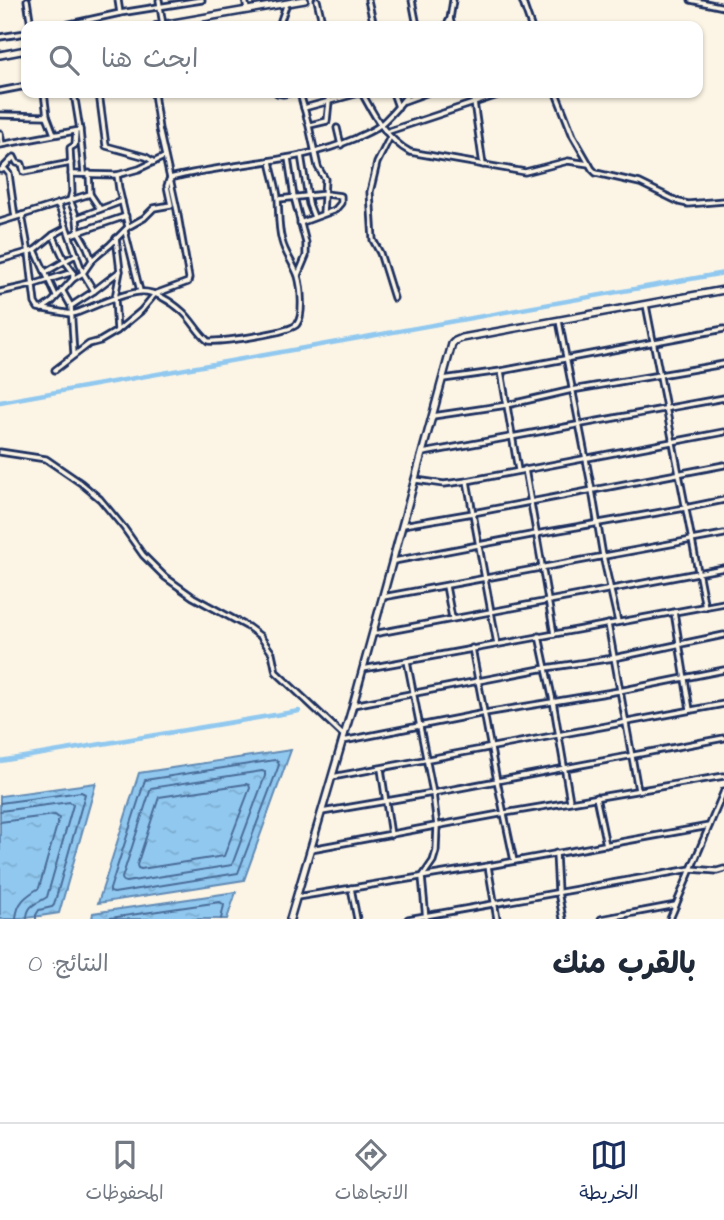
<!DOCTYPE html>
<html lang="ar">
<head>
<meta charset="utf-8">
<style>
  :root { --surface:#fff; --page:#f2f2f3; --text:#1f2937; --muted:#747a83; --line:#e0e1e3; --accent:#1b2f5e }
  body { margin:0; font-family:"Architects Daughter","Playpen Sans Arabic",sans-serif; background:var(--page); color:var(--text); direction:rtl }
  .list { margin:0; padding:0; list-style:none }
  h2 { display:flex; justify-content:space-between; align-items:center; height:91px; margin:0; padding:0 28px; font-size:30px }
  h2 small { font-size:23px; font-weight:400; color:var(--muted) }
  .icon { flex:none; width:38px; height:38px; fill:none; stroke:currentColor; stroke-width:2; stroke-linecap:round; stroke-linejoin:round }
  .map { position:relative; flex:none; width:724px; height:919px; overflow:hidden; direction:ltr }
  .search { position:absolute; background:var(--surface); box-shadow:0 2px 5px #0004; left:21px; right:21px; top:21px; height:77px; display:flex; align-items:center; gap:18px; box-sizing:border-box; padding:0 24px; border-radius:14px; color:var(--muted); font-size:26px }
  .sheet { height:203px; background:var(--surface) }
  nav { display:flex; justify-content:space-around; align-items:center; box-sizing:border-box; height:98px; border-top:2px solid var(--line); background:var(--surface); font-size:19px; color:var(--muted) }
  nav a { display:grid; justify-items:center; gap:4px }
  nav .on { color:var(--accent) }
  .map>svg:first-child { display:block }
  .water { fill:url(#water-ripples); stroke:#628bb5; stroke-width:2 }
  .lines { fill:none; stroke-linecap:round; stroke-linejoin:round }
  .shore { stroke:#4a6c98; stroke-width:2 }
  .canal { stroke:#91c8ef; stroke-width:4.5 }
  .street-casing { stroke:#1b2f5e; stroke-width:9 }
  .secondary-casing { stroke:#1b2f5e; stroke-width:10 }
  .street { stroke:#fcf5e5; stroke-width:3.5 }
  .secondary { stroke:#fcf5e5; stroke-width:5 }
</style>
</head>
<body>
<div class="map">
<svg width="724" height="919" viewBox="0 0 724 919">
  <defs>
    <pattern id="water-ripples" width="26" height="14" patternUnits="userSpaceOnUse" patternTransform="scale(1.75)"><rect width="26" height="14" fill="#91c8ef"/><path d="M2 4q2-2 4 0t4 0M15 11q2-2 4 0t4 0" fill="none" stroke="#7caccf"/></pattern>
  </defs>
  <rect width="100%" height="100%" fill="#fcf5e5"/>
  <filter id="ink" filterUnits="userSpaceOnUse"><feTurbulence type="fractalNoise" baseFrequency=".0143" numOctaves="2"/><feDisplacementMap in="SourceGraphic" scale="14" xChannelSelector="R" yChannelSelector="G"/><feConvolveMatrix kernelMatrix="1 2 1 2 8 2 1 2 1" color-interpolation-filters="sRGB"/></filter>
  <g filter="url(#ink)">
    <!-- water -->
    <g class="water">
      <polygon points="291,750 244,880 98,903 139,773"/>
      <polygon points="96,783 59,913 20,919 0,919 0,796"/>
      <polygon points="236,892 227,919 92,919 93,913"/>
    </g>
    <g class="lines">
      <!-- shore -->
      <g class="shore">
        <polygon points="275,760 278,761 279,765 238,873 114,893 110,892 110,889 145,780"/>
        <polygon points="262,771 265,772 265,776 232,865 126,882 123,881 122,878 151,788"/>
        <polygon points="246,784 249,785 250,788 224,856 141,869 138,868 137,865 159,797"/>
        <polyline points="0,803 81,792 85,794 54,905 52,907 39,910 36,915 36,919"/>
        <path d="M0,811L70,802L73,805L47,897C37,904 27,904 27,919"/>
        <path d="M0,822L55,815L59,818L39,888C26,896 17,902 16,919"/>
        <polyline points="103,919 220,902 224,905 221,919"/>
      </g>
      <!-- canal -->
      <g class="canal">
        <polyline points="0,402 724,273"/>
        <polyline points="0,761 299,711"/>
      </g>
      <defs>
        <g id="street">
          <polyline points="27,0 31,26"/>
          <polyline points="118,0 120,13"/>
          <polyline points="159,0 163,25"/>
          <polyline points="245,0 247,9"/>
          <polyline points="317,0 323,26"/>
          <polyline points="368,0 374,26"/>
          <polyline points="412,0 417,26"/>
          <polyline points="522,0 531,26"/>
          <polyline points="691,0 724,7"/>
          <polyline points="450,19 452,26"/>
          <polyline points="61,26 120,13 202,0"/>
          <polyline points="279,26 287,3"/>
          <polyline points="446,26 450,19 453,0"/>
          <polyline points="0,37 26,33"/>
          <polyline points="0,91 26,86"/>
          <polyline points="44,93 47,116 54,134"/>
          <polyline points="74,93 80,130 84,173"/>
          <polyline points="99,93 106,146 146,157 154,162"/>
          <polyline points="277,93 283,94 289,93"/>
          <polyline points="300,93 309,126 318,167 325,179 323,214"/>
          <path d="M362,93C374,115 386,139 410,152L525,172L568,161L589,164"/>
          <polyline points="393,93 398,107"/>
          <polyline points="471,93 474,102 483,165"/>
          <polyline points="556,93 573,136 592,169 596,173 640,183 679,202 688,204 724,201"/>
          <polyline points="404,101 426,93"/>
          <polyline points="304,108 359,93"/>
          <polyline points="0,115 47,116"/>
          <polyline points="310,125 327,121 329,101 326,93"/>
          <polyline points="337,128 341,145"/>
          <polyline points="76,131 75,145 70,148 72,192 70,200 77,218 78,231 87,247 92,260"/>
          <polyline points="386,132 504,93"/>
          <polyline points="0,133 2,144"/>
          <polyline points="390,137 377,163 370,192 373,240 380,253 394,298"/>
          <polyline points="0,145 80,130"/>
          <polyline points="301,155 309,204 314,217"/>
          <polyline points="288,158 294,197 306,243 306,256 298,275"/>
          <polyline points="1,170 14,157 17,163 22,164 24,172 71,163"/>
          <polyline points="1,170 5,169 9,174 15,217"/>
          <polyline points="89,173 90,194 100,209"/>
          <polyline points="71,174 117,175 139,169 164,157"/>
          <polyline points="117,175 119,189 128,227"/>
          <path d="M170,178C231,162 297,164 356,138C364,134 373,131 380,125C391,116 400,104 409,93"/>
          <polyline points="279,199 326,194 341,196 341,203 335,210 300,223"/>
          <polyline points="58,204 83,273 94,291"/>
          <path d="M22,215L29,253L35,303L38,308L71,314L76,313C95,306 119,294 139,292C154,290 172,302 183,312C192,320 198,333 208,341C220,342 291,333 297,324C304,315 301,286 298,276C294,264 285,254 282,241C278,227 279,212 278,198C277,186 272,173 270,161"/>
          <polyline points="77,218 122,201"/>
          <polyline points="0,222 90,194"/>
          <polyline points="125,231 140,291"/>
          <polyline points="53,235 65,261 73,272 73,279"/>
          <polyline points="70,235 126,216"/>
          <polyline points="116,238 120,271 115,298 117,331"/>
          <polyline points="35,250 56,296"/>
          <polyline points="0,260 35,250 53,235 66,228"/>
          <polyline points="46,272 77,254"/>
          <polyline points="62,290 71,306 74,355"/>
          <polyline points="0,292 32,285 73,272"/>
          <polyline points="646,305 705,607"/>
          <polyline points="71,306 94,291 120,271"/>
          <polyline points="42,309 52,302 73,279 83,273 92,260 110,245 128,227 144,218 154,208 171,205 167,186 169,180"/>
          <polyline points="559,321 592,490 603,556 618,622"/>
          <polyline points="55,370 89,344 100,341 117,331 141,311 155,294 188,282 189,278 177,210 159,129 154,93"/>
          <polyline points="501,371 518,470"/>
          <polyline points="443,379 501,371 724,329"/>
          <polyline points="433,416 507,405 572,390 724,364"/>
          <polyline points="0,452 46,459 81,483 100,499 124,528 143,555 165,577 193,597 248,627 260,636 272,653 276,672 343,735"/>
          <polyline points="423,453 724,398"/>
          <polyline points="525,469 554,634"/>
          <polyline points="416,480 444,484 467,481 724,432"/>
          <polyline points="467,481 497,644"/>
          <polyline points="403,525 473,513 724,465"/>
          <polyline points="394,561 536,534 685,508 724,500"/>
          <polyline points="446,586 452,618"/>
          <polyline points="383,597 724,534"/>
          <polyline points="674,612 690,710"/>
          <polyline points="608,624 638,790"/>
          <polyline points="373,634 724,568"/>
          <polyline points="539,636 553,701 570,801"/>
          <polyline points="472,648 497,781 514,861"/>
          <polyline points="407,661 433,793 437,826 436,851 433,861 422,877 426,919"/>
          <polyline points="363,669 724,603"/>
          <polyline points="353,705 546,668 614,658 724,635"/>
          <polyline points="343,741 485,713 619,691 724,670"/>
          <polyline points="381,769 391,835"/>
          <polyline points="332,777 724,704"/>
          <polyline points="596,797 606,845"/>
          <polyline points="322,812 433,793 724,738"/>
          <polyline points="311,849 505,813 724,776"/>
          <polyline points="556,853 558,892 563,919"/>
          <polyline points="488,866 497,919"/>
          <polyline points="351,888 357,919"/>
          <polyline points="297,897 488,866 709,826"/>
          <polyline points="408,919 691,869 717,871 724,869"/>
          <polyline points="601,919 676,905"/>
          <polyline points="670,919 724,791"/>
        </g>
        <g id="secondary">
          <polyline points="156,26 305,0"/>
          <polyline points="0,55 26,50"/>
          <polyline points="290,919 353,705 452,344 455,341 462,338 724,290"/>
        </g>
      </defs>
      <!-- street casing -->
      <use href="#street" class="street-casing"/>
      <!-- secondary casing -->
      <use href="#secondary" class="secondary-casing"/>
      <!-- street -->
      <use href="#street" class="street"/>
      <!-- secondary -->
      <use href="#secondary" class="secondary"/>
    </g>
  </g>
</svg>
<div class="search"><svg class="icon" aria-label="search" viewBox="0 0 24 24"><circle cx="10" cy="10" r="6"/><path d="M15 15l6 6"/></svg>ابحث هنا</div>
</div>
<section class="sheet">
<h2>بالقرب منك<small>النتائج: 0</small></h2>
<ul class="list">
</ul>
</section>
<nav>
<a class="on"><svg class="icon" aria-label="map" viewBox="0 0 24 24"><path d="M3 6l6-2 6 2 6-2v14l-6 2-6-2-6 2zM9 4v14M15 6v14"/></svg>الخريطة</a>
<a><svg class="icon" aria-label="directions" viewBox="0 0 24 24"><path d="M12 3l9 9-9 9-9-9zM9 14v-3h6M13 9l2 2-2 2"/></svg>الاتجاهات</a>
<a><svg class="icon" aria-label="saved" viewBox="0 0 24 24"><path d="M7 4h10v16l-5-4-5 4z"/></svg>المحفوظات</a>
</nav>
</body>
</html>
